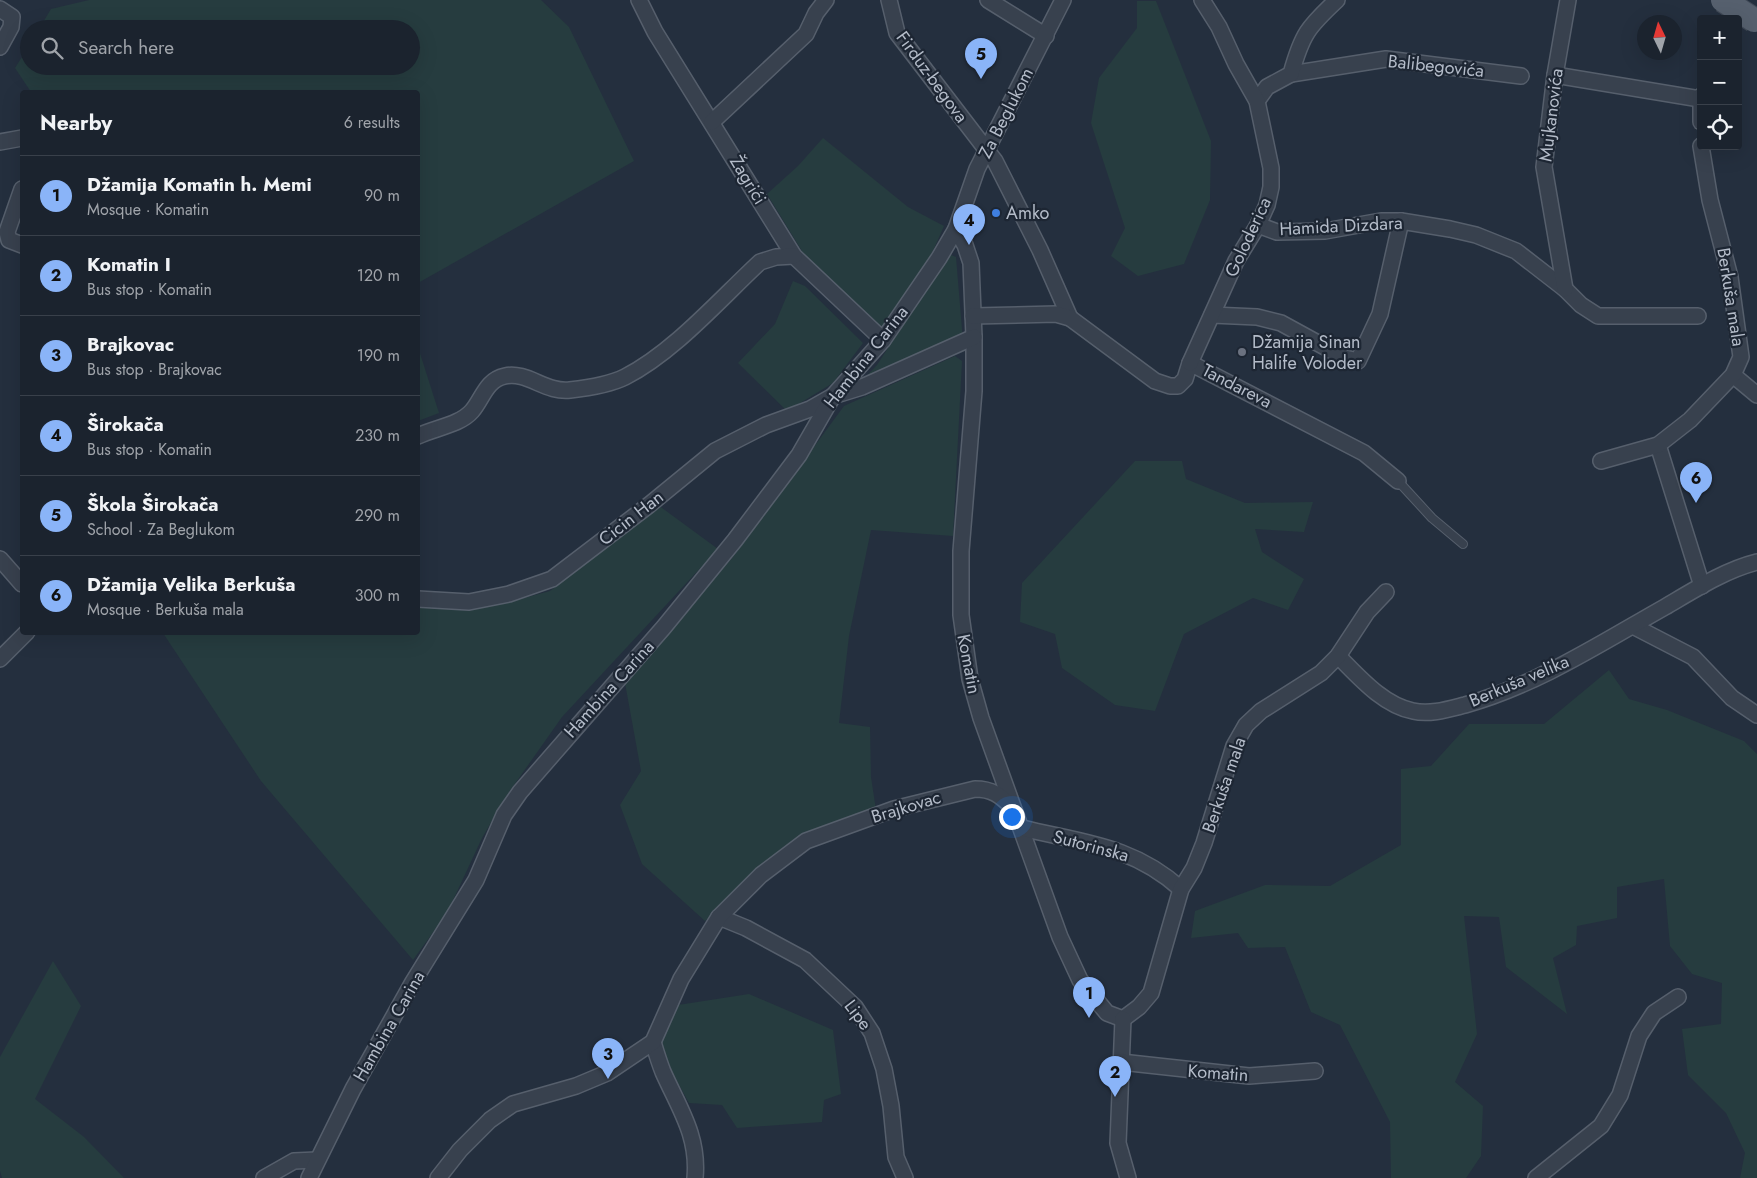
<!DOCTYPE html>
<html lang="en">
<head>
<meta charset="utf-8">
<style>
  :root { --surface:#1b232e; --page:#242b36; --text:#f1f3f6; --muted:#a0a4aa; --line:#39404a; --accent:#8ab4f8 }
  body { margin:0; font-family:Jost,sans-serif; background:var(--page); color:var(--text) }
  .controls { position:absolute; right:15px; top:15px; display:grid; overflow:hidden; border-radius:5px; box-shadow:0 5px 20px #0002 }
  .controls button { width:45px; height:45px; display:grid; place-items:center; padding:0; border:0; border-bottom:1px solid var(--line); background:var(--surface); color:var(--text); font:25px sans-serif }
  .compass { position:absolute; left:1637px; top:15px; width:45px; height:45px; border-radius:50%; background:var(--surface); box-shadow:0 5px 20px #0002; rotate:355deg }
  .you { position:absolute; left:1011px; top:816px; width:18px; height:18px; margin:-12px; border:4px solid #fff; border-radius:50%; background:#1a73e8; box-shadow:0 0 0 8px #1a73e833 }
  .badge { display:grid; place-items:center; width:32px; height:32px; border-radius:50%; background:var(--accent); color:#111; font-size:16px; font-weight:700 }
  .pin { position:absolute; translate:-50% -41px; filter:drop-shadow(0 1px 2px #0008) }
  .pin::after { content:''; position:absolute; top:26px; width:18px; height:15px; background:inherit; clip-path:polygon(0 0,100% 0,50% 100%) }
  .list { margin:0; padding:0; list-style:none }
  h2 { display:flex; justify-content:space-between; align-items:center; height:65px; margin:0; padding:0 20px; font-size:21px }
  h2 small { font-size:16px; font-weight:400; color:var(--muted) }
  .list li { display:grid; grid-template-columns:32px 1fr auto; gap:15px; align-items:center; box-sizing:border-box; height:80px; padding:0 20px; border-top:1px solid var(--line) }
  .list b { display:block; font-size:19px; white-space:nowrap }
  .list p { margin:0; font-size:16px; white-space:nowrap; color:var(--muted) }
  .list em { font-size:16px; font-style:normal; color:var(--muted) }
  .icon { flex:none; width:28px; height:28px; fill:none; stroke:currentColor; stroke-width:2; stroke-linecap:round; stroke-linejoin:round }
  .map { position:relative; flex:none; width:1757px; height:1178px; overflow:hidden }
  .search { position:absolute; background:var(--surface); box-shadow:0 5px 20px #0002; left:20px; top:20px; width:400px; height:55px; display:flex; align-items:center; gap:12px; box-sizing:border-box; padding:0 18px; border-radius:28px; color:var(--muted); font-size:19px }
  .panel { position:absolute; background:var(--surface); box-shadow:0 5px 20px #0002; left:20px; top:90px; width:400px; height:545px; border-radius:5px }
  .map>svg:first-child { display:block }
  .green { fill:#263c3f }
  .lines { fill:none; stroke-linecap:round; stroke-linejoin:round }
  .service-casing { stroke:#565f6c; stroke-width:10 }
  .minor-casing { stroke:#565f6c; stroke-width:18 }
  .service { stroke:#38414e; stroke-width:8 }
  .minor { stroke:#38414e; stroke-width:15 }
  .primary-bridge-casing { stroke:#414a57; stroke-width:26; stroke-linecap:butt }
  .primary-bridge { stroke:#56606e; stroke-width:24 }
  .shop-dot { fill:#3f7fe0; stroke:#1d2633; stroke-width:2 }
  .worship-dot { fill:#6b7280; stroke:#1d2633; stroke-width:2 }
  .labels { text-anchor:middle; dominant-baseline:central; stroke-width:4.5; stroke-linejoin:round; paint-order:stroke }
  .street-label { font-size:18px; fill:#b4bcc9; stroke:#1d2633 }
  .poi-label { font-size:18px; fill:#b4bcc9; stroke:#1d2633; text-anchor:start }
</style>
</head>
<body>
<div class="map">
<svg width="1757" height="1178" viewBox="0 0 1757 1178">
  <rect width="100%" height="100%" fill="#242f3e"/>
  <!-- green -->
  <g class="green">
    <polygon points="89,0 541,0 569,27 634,161 418,283 418,92 31,92 15,68 29,46 29,66 411,66 411,29 39,29 51,9"/>
    <polygon points="1137,1 1156,1 1211,141 1210,200 1184,264 1138,276 1111,256 1125,228 1091,123 1099,78 1137,28"/>
    <polygon points="823,138 908,207 944,226 929,260 885,327 878,327 805,256 767,194 798,166"/>
    <polygon points="951,255 956,257 963,341 860,383 877,365 944,261"/>
    <polygon points="793,281 805,286 863,343 833,383 787,411 738,363 775,324"/>
    <polygon points="418,347 439,413 418,421"/>
    <polygon points="955,356 962,361 953,536 871,530 849,636 839,723 870,727 871,777 876,810 794,841 705,921 642,864 620,805 641,771 625,683 732,558 844,406"/>
    <polygon points="1135,461 1182,461 1186,479 1245,503 1313,502 1304,532 1255,529 1262,552 1304,579 1288,610 1253,598 1184,634 1155,711 1115,705 1062,668 1055,634 1020,622 1022,583"/>
    <polygon points="658,505 718,549 562,717 507,795 482,838 447,913 413,960 261,781 163,633 418,632 418,605 458,609 509,602 550,591"/>
    <polygon points="1609,670 1629,699 1667,710 1744,741 1757,754 1757,1178 1740,1178 1745,1153 1726,1113 1688,1075 1682,1029 1721,1024 1722,983 1692,974 1670,946 1664,879 1617,887 1617,918 1577,926 1576,945 1553,958 1567,1014 1506,967 1499,917 1464,916 1477,1034 1455,1082 1483,1106 1481,1156 1466,1178 1391,1178 1390,1122 1340,1025 1311,1012 1285,947 1248,948 1238,933 1191,938 1195,911 1265,885 1330,886 1401,845 1401,769 1431,766 1469,724 1544,724"/>
    <polygon points="53,961 81,1006 35,1099 84,1137 124,1178 2,1178 0,1171 0,1057"/>
    <polygon points="749,994 833,1030 841,1094 824,1100 822,1122 737,1128 722,1105 689,1103 658,1047 665,1007"/>
  </g>
  <g class="lines">
    <defs>
      <polyline id="service" points="1398,481 1432,518 1463,544"/>
      <g id="minor">
        <polyline points="639,0 655,32 794,256 883,340"/>
        <polyline points="889,0 897,33 995,161 1040,250 1070,318"/>
        <polyline points="988,0 1046,36"/>
        <polyline points="0,9 12,17 11,27 0,47"/>
        <polyline points="1291,74 1386,59 1521,76"/>
        <polyline points="1555,75 1700,99"/>
        <polyline points="1701,96 1701,122"/>
        <path d="M1257,101L1267,87L1291,74C1302,34 1308,27 1337,0"/>
        <polyline points="712,122 806,34 816,13 826,0"/>
        <polyline points="0,142 22,138"/>
        <polyline points="22,189 7,232 9,240 22,245"/>
        <polyline points="1258,225 1277,232 1325,231 1381,221 1401,221 1450,229 1476,235 1516,251 1565,289 1581,305 1598,316 1698,316"/>
        <polyline points="956,229 965,245 971,263 974,337 974,391 961,551 961,615 970,679 981,718 1060,937 1080,980 1107,1013 1123,1019"/>
        <polyline points="1565,289 1544,167 1555,75 1568,0"/>
        <polyline points="1212,315 1257,317 1281,323 1345,358 1358,361 1380,314 1401,221"/>
        <polyline points="973,316 1056,314 1070,318 1155,381 1170,386 1178,386 1185,379 1190,363 1364,453 1398,481"/>
        <polyline points="1190,363 1236,261 1258,225 1267,205 1271,187 1271,168 1257,101 1236,64 1219,27 1202,0"/>
        <polyline points="1733,375 1757,395"/>
        <path d="M418,436C434,428 460,425 472,411C483,398 486,380 505,376C527,371 546,393 570,390C588,388 609,385 625,377C674,352 720,299 760,262L776,257L794,256"/>
        <polyline points="1658,445 1702,586"/>
        <polyline points="1601,461 1658,445 1690,420 1733,375 1741,357 1730,277 1710,200 1701,146"/>
        <polyline points="0,559 22,584"/>
        <polyline points="418,599 469,602 509,594 552,579 649,505 715,451 766,425 810,409 833,396 862,387 974,337"/>
        <polyline points="1633,626 1693,657 1732,698 1757,715"/>
        <path d="M1338,656C1359,677 1383,705 1413,711C1430,715 1449,709 1465,705C1537,685 1601,643 1665,607C1694,590 1725,570 1757,562"/>
        <polyline points="0,659 27,632"/>
        <path d="M1022,828C1083,843 1132,845 1181,889"/>
        <polyline points="719,917 746,928 805,960 855,1007 872,1033 884,1069 891,1106 896,1157 905,1178"/>
        <polyline points="1123,1019 1139,1007 1151,993 1181,889 1194,868 1204,843 1234,746 1246,725 1261,711 1321,673 1338,656 1367,612 1386,592"/>
        <polyline points="1123,1019 1118,1143 1128,1178"/>
        <path d="M653,1042C656,1052 659,1062 663,1072C679,1108 699,1136 695,1178"/>
        <polyline points="1121,1062 1249,1076 1315,1071"/>
        <polyline points="264,1178 294,1161 317,1160"/>
        <polyline points="309,1178 353,1089 413,982 476,880 504,815 520,792 664,627 735,540 799,455 833,396 883,340 939,258 956,229 977,169 1063,0"/>
        <path d="M438,1178L460,1150L490,1120L513,1104L576,1086L607,1073L653,1042L681,979L719,917L761,875L806,841L894,809L975,789C992,789 1000,795 1012,807"/>
        <polyline points="1536,1178 1601,1126 1620,1095 1639,1036 1654,1013 1678,997"/>
      </g>
    </defs>
    <!-- service casing -->
    <use href="#service" class="service-casing"/>
    <!-- minor casing -->
    <use href="#minor" class="minor-casing"/>
    <!-- service -->
    <use href="#service" class="service"/>
    <!-- minor -->
    <use href="#minor" class="minor"/>
    <defs>
      <polyline id="primary-bridge" points="1723,0 1754,20"/>
    </defs>
    <!-- primary-bridge casing -->
    <use href="#primary-bridge" class="primary-bridge-casing"/>
    <!-- primary-bridge -->
    <use href="#primary-bridge" class="primary-bridge"/>
  </g>
  <!-- markers -->
  <circle class="shop-dot" cx="996" cy="213" r="5"/>
  <circle class="worship-dot" cx="1242" cy="352" r="5"/>
  <g class="labels">
    <!-- street labels -->
    <g class="street-label">
      <text transform="translate(1436 66) rotate(6)">Balibegovića</text>
      <text transform="translate(932 77) rotate(54)">Firduz-begova</text>
      <text transform="translate(1006 113) rotate(-63)">Za Beglukom</text>
      <text transform="translate(1551 115) rotate(-83)">Mujkanovića</text>
      <text transform="translate(748 180) rotate(59)">Žagrići</text>
      <text transform="translate(1341 226) rotate(-3)">Hamida Dizdara</text>
      <text transform="translate(1248 237) rotate(-65)">Goloderica</text>
      <text transform="translate(1731 297) rotate(81)">Berkuša mala</text>
      <text transform="translate(866 357) rotate(-52)">Hambina Carina</text>
      <text transform="translate(1237 386) rotate(27)">Tandareva</text>
      <text transform="translate(631 518) rotate(-38)">Cicin Han</text>
      <text transform="translate(969 664) rotate(79)">Komatin</text>
      <text transform="translate(1519 681) rotate(-23)">Berkuša velika</text>
      <text transform="translate(609 689) rotate(-48)">Hambina Carina</text>
      <text transform="translate(1224 785) rotate(-71)">Berkuša mala</text>
      <text transform="translate(906 807) rotate(-17)">Brajkovac</text>
      <text transform="translate(1091 846) rotate(15)">Sutorinska</text>
      <text transform="translate(858 1015) rotate(53)">Lipe</text>
      <text transform="translate(389 1026) rotate(-60)">Hambina Carina</text>
      <text transform="translate(1218 1073) rotate(4)">Komatin</text>
    </g>
    <!-- poi labels -->
    <g class="poi-label">
      <text x="1006" y="213">Amko</text>
      <text x="1252" y="342">Džamija Sinan<tspan x="1252" dy="21">Halife Voloder</tspan></text>
    </g>
  </g>
</svg>
<div class="controls">
<button>+</button>
<button>−</button>
<button><svg class="icon" aria-label="locate" viewBox="0 0 24 24"><circle cx="12" cy="12" r="6"/><path d="M12 2v4M12 18v4M2 12h4M18 12h4"/></svg></button>
</div>
<svg class="compass" viewBox="-18 -18 36 36"><path d="M0-13l5 13h-10z" fill="#e53935"/><path d="M0 13l5-13h-10z" fill="#a0a4aa"/></svg>
<div class="you"></div>
<div class="pin badge" style="left:1089px;top:1018px">1</div>
<div class="pin badge" style="left:1115px;top:1097px">2</div>
<div class="pin badge" style="left:608px;top:1079px">3</div>
<div class="pin badge" style="left:969px;top:245px">4</div>
<div class="pin badge" style="left:981px;top:79px">5</div>
<div class="pin badge" style="left:1696px;top:503px">6</div>
<div class="search"><svg class="icon" aria-label="search" viewBox="0 0 24 24"><circle cx="10" cy="10" r="6"/><path d="M15 15l6 6"/></svg>Search here</div>
<section class="panel">
<h2>Nearby<small>6 results</small></h2>
<ul class="list">
<li><span class="badge">1</span><div><b>Džamija Komatin h. Memi</b><p>Mosque · Komatin</p></div><em>90 m</em></li>
<li><span class="badge">2</span><div><b>Komatin I</b><p>Bus stop · Komatin</p></div><em>120 m</em></li>
<li><span class="badge">3</span><div><b>Brajkovac</b><p>Bus stop · Brajkovac</p></div><em>190 m</em></li>
<li><span class="badge">4</span><div><b>Širokača</b><p>Bus stop · Komatin</p></div><em>230 m</em></li>
<li><span class="badge">5</span><div><b>Škola Širokača</b><p>School · Za Beglukom</p></div><em>290 m</em></li>
<li><span class="badge">6</span><div><b>Džamija Velika Berkuša</b><p>Mosque · Berkuša mala</p></div><em>300 m</em></li>
</ul>
</section>
</div>
</body>
</html>
